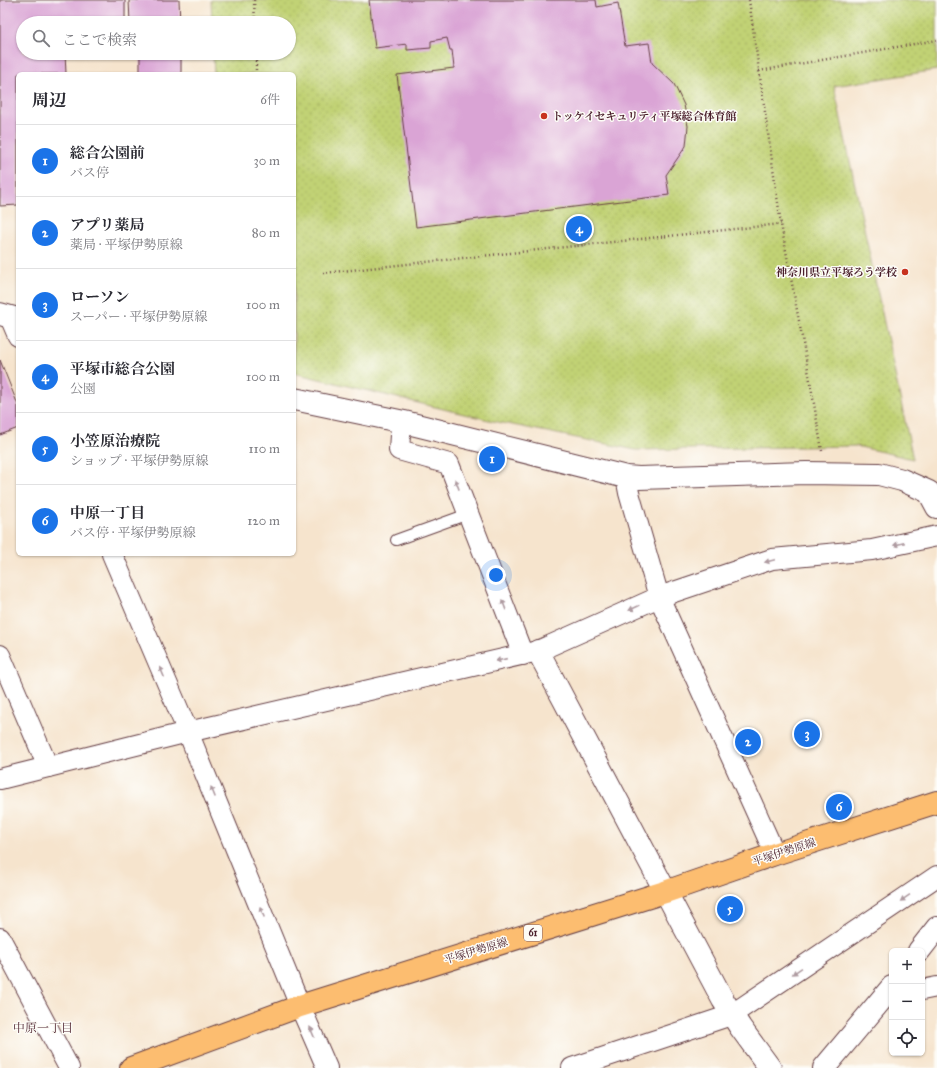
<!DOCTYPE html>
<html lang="ja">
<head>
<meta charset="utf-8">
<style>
  :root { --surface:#fff; --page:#f7f7f7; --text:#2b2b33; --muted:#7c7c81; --line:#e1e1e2; --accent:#1a73e8 }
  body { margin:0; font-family:"IM FELL Great Primer","Noto Serif JP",serif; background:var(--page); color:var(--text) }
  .controls { position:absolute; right:12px; bottom:12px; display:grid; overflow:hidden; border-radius:6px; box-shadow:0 1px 3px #0004 }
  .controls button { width:36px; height:36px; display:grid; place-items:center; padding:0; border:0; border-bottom:1px solid var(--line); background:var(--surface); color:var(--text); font:20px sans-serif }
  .you { position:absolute; left:496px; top:575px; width:14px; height:14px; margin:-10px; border:3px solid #fff; border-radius:50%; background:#1a73e8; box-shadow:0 0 0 6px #1a73e833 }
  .badge { display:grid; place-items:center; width:26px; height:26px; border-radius:50%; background:var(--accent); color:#fff; font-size:13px; font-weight:700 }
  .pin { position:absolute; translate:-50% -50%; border:2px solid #fff; box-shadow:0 1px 4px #0006 }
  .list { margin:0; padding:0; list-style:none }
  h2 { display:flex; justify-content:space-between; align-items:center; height:52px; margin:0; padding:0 16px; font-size:17px }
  h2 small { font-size:13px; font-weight:400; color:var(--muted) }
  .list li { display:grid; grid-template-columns:26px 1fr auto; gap:12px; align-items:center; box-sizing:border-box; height:72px; padding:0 16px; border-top:1px solid var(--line) }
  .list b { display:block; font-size:15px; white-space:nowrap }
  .list p { margin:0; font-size:13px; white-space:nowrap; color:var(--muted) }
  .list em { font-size:13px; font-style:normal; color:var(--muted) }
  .icon { flex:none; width:22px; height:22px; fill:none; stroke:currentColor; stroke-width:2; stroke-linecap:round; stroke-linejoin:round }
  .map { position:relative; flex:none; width:937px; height:1068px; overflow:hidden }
  .search { position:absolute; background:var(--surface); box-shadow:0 1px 3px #0004; left:16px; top:16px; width:280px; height:44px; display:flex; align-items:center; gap:10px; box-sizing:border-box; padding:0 14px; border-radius:22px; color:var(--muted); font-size:15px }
  .panel { position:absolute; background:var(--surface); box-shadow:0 1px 3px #0004; left:16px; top:72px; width:280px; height:484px; border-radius:6px }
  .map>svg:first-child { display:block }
  .green { fill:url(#green-dots); stroke:#867850 }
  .building { fill:#daa4d5 }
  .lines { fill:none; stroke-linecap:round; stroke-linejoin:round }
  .service-casing { stroke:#643d43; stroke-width:12 }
  .minor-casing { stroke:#643d43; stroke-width:22 }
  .tertiary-casing { stroke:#643d43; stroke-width:24 }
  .primary-casing { stroke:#643d43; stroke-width:24 }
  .path { stroke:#643d43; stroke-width:2.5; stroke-dasharray:1 3; stroke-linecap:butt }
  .service { stroke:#fff; stroke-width:10 }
  .minor { stroke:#fff; stroke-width:20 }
  .tertiary { stroke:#fff; stroke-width:22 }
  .primary { stroke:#fcbd6f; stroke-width:22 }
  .oneway { fill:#ae9aa0 }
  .poi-dot { fill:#c8321e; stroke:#fdfcf7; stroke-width:1.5 }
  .labels { text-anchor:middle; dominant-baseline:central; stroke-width:3; stroke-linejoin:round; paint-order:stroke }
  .shield { fill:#fdfcf7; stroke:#806168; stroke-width:1 }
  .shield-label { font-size:10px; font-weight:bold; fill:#4a1f2b }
  .poi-label { font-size:11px; font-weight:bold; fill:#4a1f2b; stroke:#fdfcf7; text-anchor:start }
  .street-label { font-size:11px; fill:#4a1f2b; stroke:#fdfcf7 }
  .neighbourhood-label { font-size:12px; fill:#4a1f2b; stroke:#fdfcf7 }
</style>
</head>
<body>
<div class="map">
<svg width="937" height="1068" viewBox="0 0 937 1068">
  <defs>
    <pattern id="green-dots" width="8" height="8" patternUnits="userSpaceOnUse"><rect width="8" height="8" fill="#c1d275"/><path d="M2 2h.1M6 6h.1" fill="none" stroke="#a7b465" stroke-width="1.8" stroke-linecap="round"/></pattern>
  </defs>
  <rect width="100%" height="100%" fill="#fdfcf7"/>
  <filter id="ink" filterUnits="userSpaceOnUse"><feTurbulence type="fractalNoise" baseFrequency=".025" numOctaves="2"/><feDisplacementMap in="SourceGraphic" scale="8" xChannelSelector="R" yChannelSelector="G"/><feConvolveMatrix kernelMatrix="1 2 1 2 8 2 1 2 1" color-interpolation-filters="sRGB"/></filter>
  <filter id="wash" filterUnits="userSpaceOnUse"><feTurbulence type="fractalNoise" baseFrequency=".012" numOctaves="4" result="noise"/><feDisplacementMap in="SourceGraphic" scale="16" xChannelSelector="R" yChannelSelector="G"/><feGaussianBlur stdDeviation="0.9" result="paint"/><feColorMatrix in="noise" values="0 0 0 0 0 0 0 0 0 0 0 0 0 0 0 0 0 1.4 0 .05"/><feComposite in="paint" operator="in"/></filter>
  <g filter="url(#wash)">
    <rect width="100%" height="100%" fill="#f6e4cd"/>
    <!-- green -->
    <polygon class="green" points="211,0 937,0 937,70 834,86 913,459 856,446 636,450 493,421 294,373 294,74 214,74 213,53 289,53 289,23 212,23"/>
    <g id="blocks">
      <!-- building -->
      <g class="building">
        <polygon points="0,0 125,0 125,23 23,23 23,53 65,53 66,74 18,74 18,205 0,206"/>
        <polygon points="129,0 179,0 180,23 130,23"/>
        <polygon points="369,0 596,0 597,7 618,3 625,46 649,43 652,63 674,84 684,105 688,126 686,146 666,175 669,195 416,227 397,75 454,68 452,50 450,50 447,38 431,41 431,48 407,50 407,44 375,48"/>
        <rect x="140" y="53" width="41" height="21"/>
        <polygon points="0,360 18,405 18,428 0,435"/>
      </g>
    </g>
  </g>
  <g filter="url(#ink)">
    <use href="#blocks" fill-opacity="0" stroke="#643d43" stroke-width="1"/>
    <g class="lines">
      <defs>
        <polyline id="service" points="396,540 468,514"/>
        <g id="minor">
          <polyline points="10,317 18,336"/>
          <polyline points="404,422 400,435 399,450 449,464 523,655"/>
          <polyline points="626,477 629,493 659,597 775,854"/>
          <polyline points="112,554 188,732 300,1006 327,1068"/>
          <polyline points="0,655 48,767"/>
          <polyline points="0,779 188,732 538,651 659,597 772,559 872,550 937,536"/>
          <polyline points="0,938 69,1068"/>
          <polyline points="922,990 937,987"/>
          <polyline points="572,1068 731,1015 937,876"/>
        </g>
        <g id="tertiary">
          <polyline points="0,314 18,319"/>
          <polyline points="294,399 404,422 626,477 639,478 806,473 879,474 902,480 929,492 937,507"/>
          <polyline points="538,651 723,1000 740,1027 770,1068"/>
          <polyline points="919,951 937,928"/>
          <polyline points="824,1068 892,987"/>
        </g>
        <polyline id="primary" points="131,1068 300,1006 665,892 775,854 937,802"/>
      </defs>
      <!-- service casing -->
      <use href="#service" class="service-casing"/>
      <!-- minor casing -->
      <use href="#minor" class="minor-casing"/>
      <!-- tertiary casing -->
      <use href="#tertiary" class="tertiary-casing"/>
      <!-- primary casing -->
      <use href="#primary" class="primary-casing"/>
      <!-- path -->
      <g class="path">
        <polyline points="254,0 255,23"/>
        <polyline points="749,0 781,224 811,386 822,451"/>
        <polyline points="256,53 256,74"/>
        <polyline points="759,71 937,40"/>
        <polyline points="323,273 781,224"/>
      </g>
      <!-- service -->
      <use href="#service" class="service"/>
      <!-- minor -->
      <use href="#minor" class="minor"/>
      <!-- tertiary -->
      <use href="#tertiary" class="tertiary"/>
      <!-- primary -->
      <use href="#primary" class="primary"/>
    </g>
    <!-- one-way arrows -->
    <defs><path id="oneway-solid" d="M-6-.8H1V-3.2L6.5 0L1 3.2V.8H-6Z"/></defs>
    <g class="oneway">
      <use href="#oneway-solid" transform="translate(457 484) rotate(-111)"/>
      <use href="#oneway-solid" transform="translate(899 544) rotate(167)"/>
      <use href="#oneway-solid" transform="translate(770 561) rotate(166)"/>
      <use href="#oneway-solid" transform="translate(504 605) rotate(-111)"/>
      <use href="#oneway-solid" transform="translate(634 608) rotate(156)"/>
      <use href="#oneway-solid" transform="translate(501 660) rotate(167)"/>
      <use href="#oneway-solid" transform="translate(162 672) rotate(-113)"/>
      <use href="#oneway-solid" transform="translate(213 792) rotate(-112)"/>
      <use href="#oneway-solid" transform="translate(905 898) rotate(146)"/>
      <use href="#oneway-solid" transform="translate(262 912) rotate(-112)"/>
      <use href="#oneway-solid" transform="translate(797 971) rotate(146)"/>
      <use href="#oneway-solid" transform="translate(312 1032) rotate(-113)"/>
    </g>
  </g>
  <!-- markers -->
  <g class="poi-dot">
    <circle cx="544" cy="116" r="4"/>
    <circle cx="905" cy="272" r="4"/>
  </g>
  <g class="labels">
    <!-- shield labels -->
    <rect class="shield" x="524" y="925" width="18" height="16" rx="3"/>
    <g class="shield-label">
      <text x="533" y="933">61</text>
    </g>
    <!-- poi labels -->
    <g class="poi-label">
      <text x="552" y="116">トッケイセキュリティ平塚総合体育館</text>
      <text x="897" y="272" text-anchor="end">神奈川県立平塚ろう学校</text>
    </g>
    <!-- street labels -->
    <g class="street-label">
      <text transform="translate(784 852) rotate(-18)">平塚伊勢原線</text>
      <text transform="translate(476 951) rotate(-17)">平塚伊勢原線</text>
    </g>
    <!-- neighbourhood labels -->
    <g class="neighbourhood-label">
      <text x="43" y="1028">中原一丁目</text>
    </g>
  </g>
</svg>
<div class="controls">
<button>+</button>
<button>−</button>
<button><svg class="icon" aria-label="locate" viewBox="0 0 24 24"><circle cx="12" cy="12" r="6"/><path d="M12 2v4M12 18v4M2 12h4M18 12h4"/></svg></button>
</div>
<div class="you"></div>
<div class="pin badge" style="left:492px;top:459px">1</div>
<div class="pin badge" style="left:748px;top:742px">2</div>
<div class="pin badge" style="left:807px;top:734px">3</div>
<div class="pin badge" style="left:579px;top:229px">4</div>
<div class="pin badge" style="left:730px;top:909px">5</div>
<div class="pin badge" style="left:839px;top:807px">6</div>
<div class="search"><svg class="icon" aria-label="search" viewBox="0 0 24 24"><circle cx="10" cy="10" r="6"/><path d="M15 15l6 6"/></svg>ここで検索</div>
<section class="panel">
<h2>周辺<small>6件</small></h2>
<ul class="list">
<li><span class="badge">1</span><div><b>総合公園前</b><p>バス停</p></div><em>30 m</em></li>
<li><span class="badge">2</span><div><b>アプリ薬局</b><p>薬局 · 平塚伊勢原線</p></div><em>80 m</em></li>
<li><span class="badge">3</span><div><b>ローソン</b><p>スーパー · 平塚伊勢原線</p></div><em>100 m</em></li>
<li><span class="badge">4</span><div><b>平塚市総合公園</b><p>公園</p></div><em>100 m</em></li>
<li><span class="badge">5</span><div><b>小笠原治療院</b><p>ショップ · 平塚伊勢原線</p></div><em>110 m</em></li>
<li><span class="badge">6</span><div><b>中原一丁目</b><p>バス停 · 平塚伊勢原線</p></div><em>120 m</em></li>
</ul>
</section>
</div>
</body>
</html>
